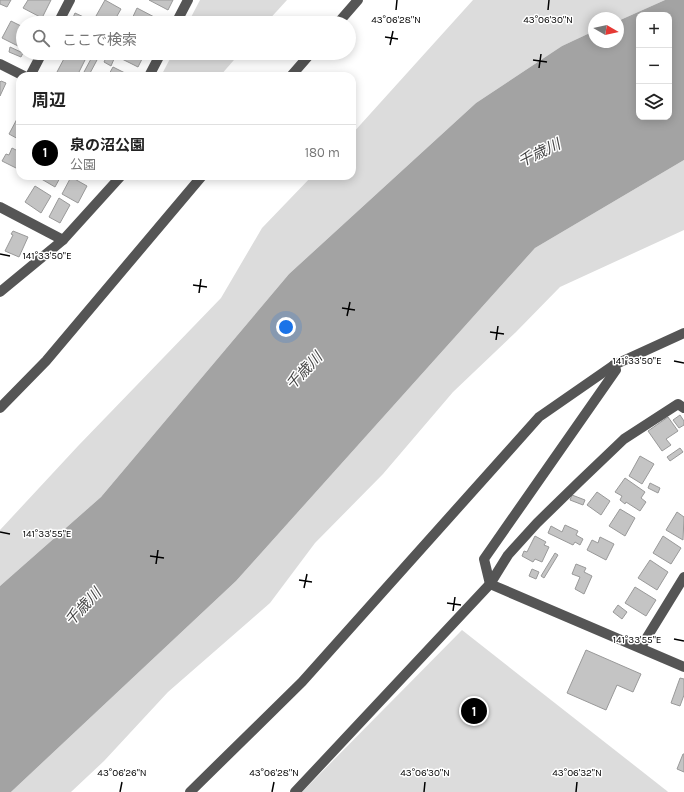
<!DOCTYPE html>
<html lang="ja">
<head>
<meta charset="utf-8">
<style>
  :root { --surface:#fff; --page:#f2f2f2; --text:#222; --muted:#767676; --line:#e0e0e0; --accent:#000 }
  body { margin:0; font-family:Karla,"Noto Sans JP",sans-serif; background:var(--page); color:var(--text) }
  .controls { position:absolute; right:12px; top:12px; display:grid; overflow:hidden; border-radius:8px; box-shadow:0 2px 10px #0003 }
  .controls button { width:36px; height:36px; display:grid; place-items:center; padding:0; border:0; border-bottom:1px solid var(--line); background:var(--surface); color:var(--text); font:20px sans-serif }
  .compass { position:absolute; left:588px; top:12px; width:36px; height:36px; border-radius:50%; background:var(--surface); box-shadow:0 2px 10px #0003; rotate:99deg }
  .you { position:absolute; left:286px; top:327px; width:14px; height:14px; margin:-10px; border:3px solid #fff; border-radius:50%; background:#1a73e8; box-shadow:0 0 0 6px #1a73e833 }
  .badge { display:grid; place-items:center; width:26px; height:26px; border-radius:50%; background:var(--accent); color:#fff; font-size:13px; font-weight:700 }
  .pin { position:absolute; translate:-50% -50%; border:2px solid #fff; box-shadow:0 1px 4px #0006 }
  .list { margin:0; padding:0; list-style:none }
  h2 { display:flex; justify-content:space-between; align-items:center; height:52px; margin:0; padding:0 16px; font-size:17px }
  h2 small { font-size:13px; font-weight:400; color:var(--muted) }
  .list li { display:grid; grid-template-columns:26px 1fr auto; gap:12px; align-items:center; box-sizing:border-box; height:56px; padding:0 16px; border-top:1px solid var(--line) }
  .list b { display:block; font-size:15px; white-space:nowrap }
  .list p { margin:0; font-size:13px; white-space:nowrap; color:var(--muted) }
  .list em { font-size:13px; font-style:normal; color:var(--muted) }
  .icon { flex:none; width:22px; height:22px; fill:none; stroke:currentColor; stroke-width:2; stroke-linecap:round; stroke-linejoin:round }
  .map { position:relative; flex:none; width:684px; height:792px; overflow:hidden }
  .search { position:absolute; background:var(--surface); box-shadow:0 2px 10px #0003; left:16px; top:16px; width:340px; height:44px; display:flex; align-items:center; gap:10px; box-sizing:border-box; padding:0 14px; border-radius:22px; color:var(--muted); font-size:15px }
  .panel { position:absolute; background:var(--surface); box-shadow:0 2px 10px #0003; left:16px; top:72px; width:340px; height:108px; border-radius:12px }
  .map>svg:first-child { display:block }
  .green { fill:#dcdcdc }
  .water { fill:#a3a3a3; fill-rule:evenodd }
  .building { fill:#c4c4c4; stroke:#999 }
  .lines { fill:none; stroke-linecap:round; stroke-linejoin:round }
  .minor { stroke:#555; stroke-width:10 }
  .ticks { fill:none; stroke:#000; stroke-width:1.5 }
  .labels { text-anchor:middle; dominant-baseline:central; stroke-width:3; stroke-linejoin:round; paint-order:stroke }
  .water-label { font-size:15px; font-style:italic; fill:#444; stroke:#fff }
  .ticks-label { font-size:10px; text-anchor:middle; fill:#000; stroke:#fff; stroke-width:3; stroke-linejoin:round; paint-order:stroke }
</style>
</head>
<body>
<div class="map">
<svg width="684" height="792" viewBox="0 0 684 792">
  <rect width="100%" height="100%" fill="#fff"/>
  <!-- green -->
  <g class="green">
    <polygon points="200,0 287,0 266,23 188,23"/>
    <polygon points="473,0 665,0 618,21 618,18 594,18 594,31 562,46 476,103 289,274 101,497 0,586 0,530 78,446 221,298 262,228 312,176 352,176 352,134"/>
    <polygon points="173,53 240,53 220,76 161,76"/>
    <polygon points="684,160 684,230 560,287 516,332 453,392 383,474 315,543 270,603 168,692 104,761 71,792 11,792 236,581 535,248"/>
    <polygon points="462,630 667,791 668,792 302,792"/>
  </g>
  <!-- water -->
  <path class="water" d="M665,0H684V160L535,248L236,581L11,792H0V586L101,497L289,274L476,103L562,46L594,31V42H618V21ZM639,15H669V117H639Z"/>
  <!-- building -->
  <g class="building">
    <polygon points="0,0 11,0 7,7 0,4"/>
    <polygon points="28,0 51,0 42,18 23,8"/>
    <polygon points="105,0 121,9 113,23 110,23 96,16"/>
    <polygon points="149,0 173,0 168,10"/>
    <polygon points="137,8 158,19 156,23 130,23"/>
    <polygon points="75,13 88,19 86,23 74,23 71,22"/>
    <polygon points="11,21 23,27 23,37 18,46 2,38"/>
    <polygon points="10,47 23,53 21,57 9,52"/>
    <polygon points="67,53 71,53 85,60 77,76 64,76 57,72"/>
    <polygon points="115,53 145,53 138,67 114,55"/>
    <polygon points="107,56 114,59 111,66 104,62"/>
    <polygon points="92,57 97,60 89,75 84,72"/>
    <polygon points="113,67 129,75 129,76 108,76"/>
    <polygon points="1,81 6,83 0,96 0,82"/>
    <polygon points="17,119 20,121 20,140 9,134"/>
    <polygon points="12,148 20,152 20,170 2,161 6,154 9,155"/>
    <polygon points="39,176 61,176 55,187 38,177"/>
    <polygon points="71,177 87,186 78,203 62,194"/>
    <polygon points="35,186 51,196 41,213 25,202"/>
    <polygon points="59,198 70,205 60,223 49,217"/>
    <polygon points="13,231 28,237 19,257 5,251 13,235 11,234"/>
    <polygon points="680,415 684,421 684,425 679,428 673,420"/>
    <polygon points="668,417 678,431 666,439 671,445 662,451 648,431"/>
    <polygon points="680,448 683,452 670,461 667,457"/>
    <polygon points="640,456 654,464 642,484 629,476"/>
    <polygon points="625,478 645,492 641,498 646,502 640,511 626,502 625,504 620,500 622,496 615,492"/>
    <polygon points="650,483 660,488 658,493 648,488"/>
    <polygon points="597,492 610,501 601,515 587,505"/>
    <polygon points="572,495 585,500 583,505 570,500"/>
    <polygon points="620,509 635,518 625,536 609,526"/>
    <polygon points="677,512 684,517 683,540 666,530"/>
    <polygon points="565,525 578,531 576,535 583,539 580,545 575,542 573,545 548,533 551,526 562,532"/>
    <polygon points="535,536 546,542 544,545 549,547 542,562 535,559 533,562 522,556 524,551 527,552"/>
    <polygon points="663,536 681,548 671,564 653,553"/>
    <polygon points="600,537 614,544 606,560 587,550 592,540 598,543"/>
    <polygon points="555,553 558,555 544,578 541,576"/>
    <polygon points="650,560 668,572 657,590 638,578"/>
    <polygon points="576,564 586,568 584,572 592,576 584,594 575,589 580,577 572,574"/>
    <polygon points="532,569 539,572 536,579 529,576"/>
    <polygon points="635,587 656,600 646,616 625,603"/>
    <polygon points="618,605 627,612 622,619 613,612"/>
    <polygon points="586,650 641,674 633,692 617,685 606,710 567,693"/>
    <polygon points="680,678 684,679 684,695 680,706 671,703"/>
    <polygon points="683,754 684,754 684,772 677,769"/>
  </g>
  <g class="lines">
    <!-- minor -->
    <g class="minor">
      <polyline points="58,23 70,0"/>
      <polyline points="176,23 188,0"/>
      <polyline points="338,23 358,0"/>
      <polyline points="0,64 24,76"/>
      <polyline points="30,76 42,53"/>
      <polyline points="149,76 161,53"/>
      <polyline points="291,76 311,53"/>
      <polyline points="0,207 63,240"/>
      <polyline points="0,292 63,240 121,176"/>
      <polyline points="614,365 616,370 484,559 490,584 684,667"/>
      <polyline points="0,408 46,361 202,176"/>
      <polyline points="641,647 684,577"/>
      <polyline points="190,792 302,682 539,417 614,365 684,333"/>
      <polyline points="295,792 490,584 508,555 537,523 579,482 624,439 678,404 684,408"/>
    </g>
  </g>
  <!-- ticks -->
  <path class="ticks" d="M396,10L397,0M548,10L549,0M385,37L398,39M390,45L393,31M533,60L547,62M539,68L541,54M0,254L10,256M193,285L207,287M199,293L201,279M342,308L355,310M347,316L350,302M490,332L504,334M496,340L498,326M674,361L684,363M0,532L10,534M150,556L164,558M156,564L158,550M299,580L312,582M304,588L307,574M447,603L461,605M453,611L455,597M674,639L684,641M120,792L122,782M272,792L274,782M424,792L425,782M576,792L577,782"/>
  <g class="labels">
    <!-- water labels -->
    <g class="water-label">
      <text transform="translate(539 153) rotate(-26)">千歳川</text>
      <text transform="translate(304 371) rotate(-47)">千歳川</text>
      <text transform="translate(83 607) rotate(-47)">千歳川</text>
    </g>
  </g>
  <g class="ticks-label">
    <text x="396" y="23">43°06'28"N</text>
    <text x="548" y="23">43°06'30"N</text>
    <text x="47" y="259">141°33'50"E</text>
    <text x="637" y="364">141°33'50"E</text>
    <text x="47" y="537">141°33'55"E</text>
    <text x="637" y="643">141°33'55"E</text>
    <text x="122" y="776">43°06'26"N</text>
    <text x="274" y="776">43°06'28"N</text>
    <text x="425" y="776">43°06'30"N</text>
    <text x="577" y="776">43°06'32"N</text>
  </g>
</svg>
<div class="controls">
<button>+</button>
<button>−</button>
<button><svg class="icon" aria-label="layers" viewBox="0 0 24 24"><path d="M12 4l9 5-9 5-9-5zM3 14l9 5 9-5"/></svg></button>
</div>
<svg class="compass" viewBox="-18 -18 36 36"><path d="M0-13l5 13h-10z" fill="#e53935"/><path d="M0 13l5-13h-10z" fill="#767676"/></svg>
<div class="you"></div>
<div class="pin badge" style="left:474px;top:711px">1</div>
<div class="search"><svg class="icon" aria-label="search" viewBox="0 0 24 24"><circle cx="10" cy="10" r="6"/><path d="M15 15l6 6"/></svg>ここで検索</div>
<section class="panel">
<h2>周辺<small></small></h2>
<ul class="list">
<li><span class="badge">1</span><div><b>泉の沼公園</b><p>公園</p></div><em>180 m</em></li>
</ul>
</section>
</div>
</body>
</html>
